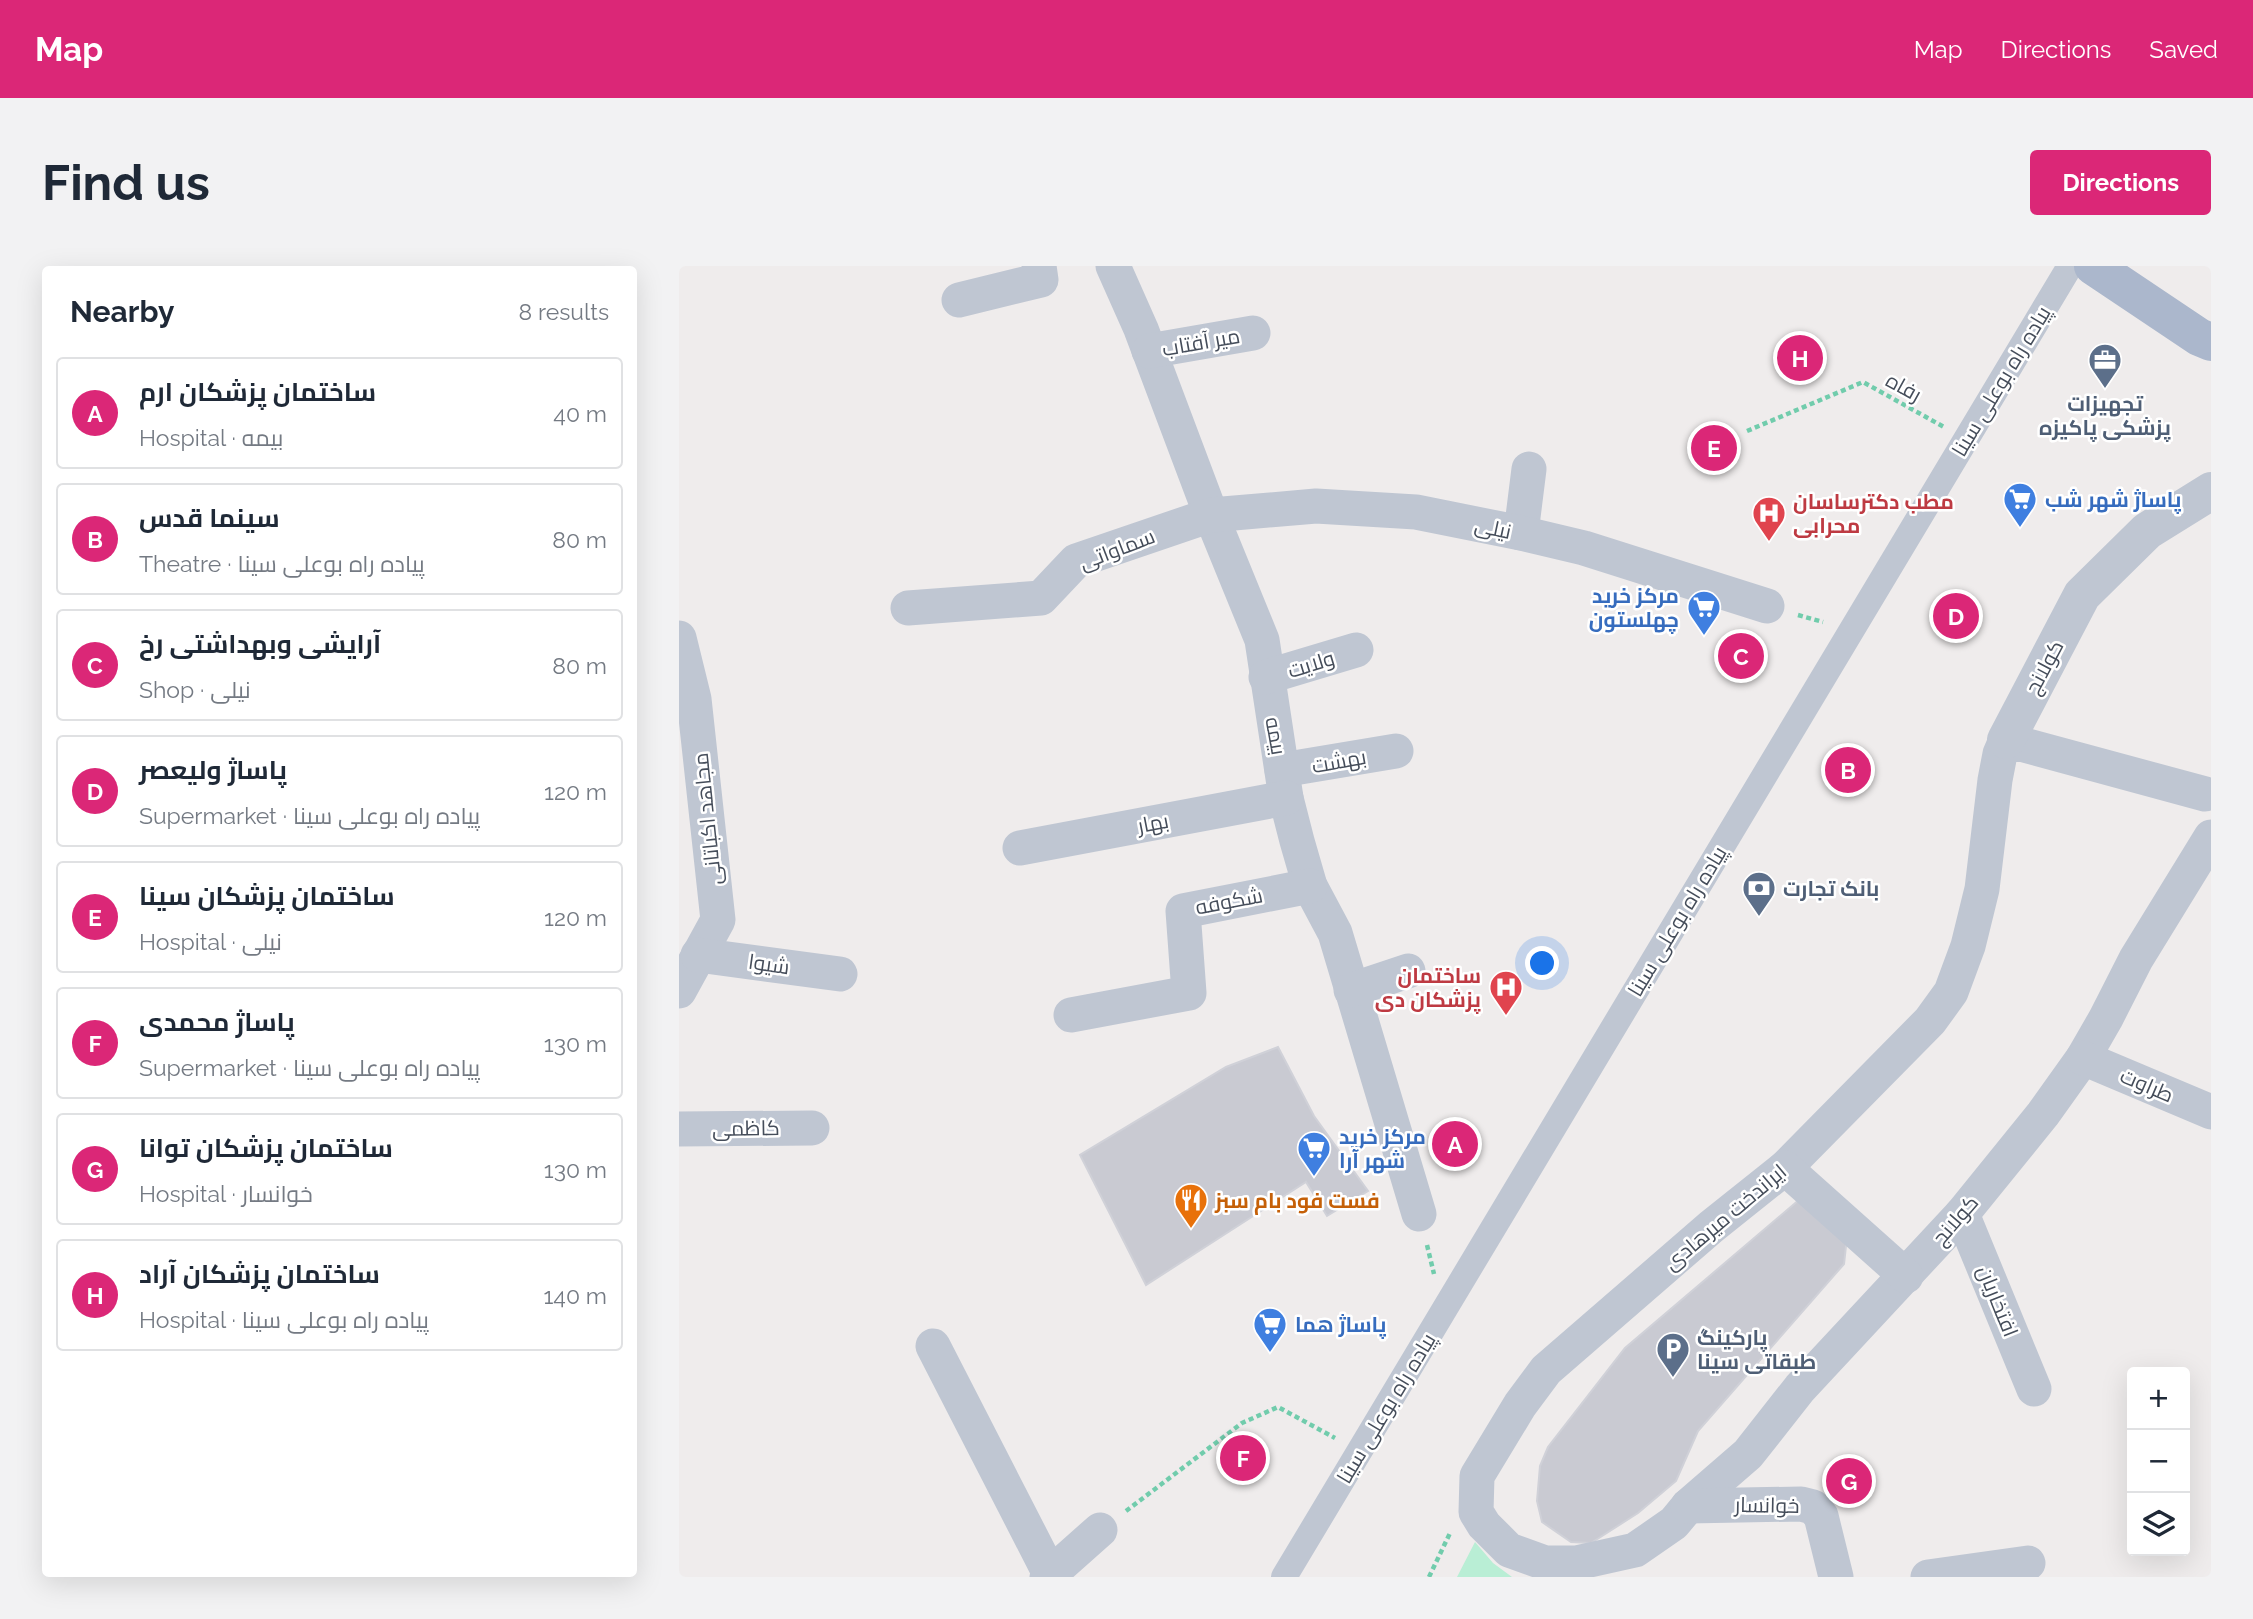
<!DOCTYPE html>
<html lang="en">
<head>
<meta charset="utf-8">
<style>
  :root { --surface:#fff; --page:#f2f2f3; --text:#1f2937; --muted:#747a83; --line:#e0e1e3; --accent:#db2777 }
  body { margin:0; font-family:Raleway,Cairo,sans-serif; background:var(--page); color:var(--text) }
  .controls { position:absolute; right:21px; bottom:21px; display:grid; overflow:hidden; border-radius:7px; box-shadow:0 7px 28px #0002 }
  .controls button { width:63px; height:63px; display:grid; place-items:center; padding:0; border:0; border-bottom:2px solid var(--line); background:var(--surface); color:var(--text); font:35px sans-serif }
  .you { position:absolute; left:864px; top:698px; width:24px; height:24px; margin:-18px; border:5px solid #fff; border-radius:50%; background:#1a73e8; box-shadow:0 0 0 10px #1a73e833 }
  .badge { display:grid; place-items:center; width:46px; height:46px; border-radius:50%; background:var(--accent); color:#fff; font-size:23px; font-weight:700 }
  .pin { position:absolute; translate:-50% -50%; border:4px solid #fff; box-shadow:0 2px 7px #0006 }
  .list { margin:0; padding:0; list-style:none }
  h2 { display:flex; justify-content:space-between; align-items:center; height:91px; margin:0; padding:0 28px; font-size:30px }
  h2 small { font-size:23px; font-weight:400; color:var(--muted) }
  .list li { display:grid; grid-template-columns:46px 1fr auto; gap:21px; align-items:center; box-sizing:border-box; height:112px; margin:0 14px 14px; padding:0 14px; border:2px solid var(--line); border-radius:7px }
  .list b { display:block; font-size:26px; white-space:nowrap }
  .list p { margin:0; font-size:23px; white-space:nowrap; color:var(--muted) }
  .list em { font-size:23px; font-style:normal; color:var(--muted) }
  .icon { flex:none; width:38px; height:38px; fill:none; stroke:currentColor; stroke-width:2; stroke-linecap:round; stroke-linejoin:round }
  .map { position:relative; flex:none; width:1532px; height:1311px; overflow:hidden; border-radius:7px }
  header { display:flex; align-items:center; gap:42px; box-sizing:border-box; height:98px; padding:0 35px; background:var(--accent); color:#fff }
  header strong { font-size:33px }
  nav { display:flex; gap:38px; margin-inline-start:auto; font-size:24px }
  .intro { display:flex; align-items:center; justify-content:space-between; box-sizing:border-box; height:168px; padding:0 42px }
  h1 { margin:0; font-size:49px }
  .button { padding:18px 32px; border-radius:7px; background:var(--accent); color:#fff; font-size:24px; font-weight:700 }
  main { display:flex; gap:42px; padding:0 42px }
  aside { flex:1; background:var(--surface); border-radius:7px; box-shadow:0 7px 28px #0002 }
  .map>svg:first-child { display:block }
  .green { fill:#b9eed5 }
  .building { fill:#c9cad2; stroke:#d0d1d8; stroke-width:2 }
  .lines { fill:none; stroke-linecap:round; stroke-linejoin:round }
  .path { stroke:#71ccac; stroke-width:4.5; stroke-dasharray:5 3.5; stroke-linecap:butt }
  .pedestrian { stroke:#bfc6d2; stroke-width:26 }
  .minor { stroke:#bfc6d2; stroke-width:35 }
  .tertiary { stroke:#bfc6d2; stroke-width:38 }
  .primary { stroke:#abb7cc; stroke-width:38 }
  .labels { text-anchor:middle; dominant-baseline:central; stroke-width:5; stroke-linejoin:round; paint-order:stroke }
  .street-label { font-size:21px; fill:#454d5a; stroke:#fff }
  .service-label { font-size:21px; font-weight:bold; fill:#4e5e75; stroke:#fff; text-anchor:start }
  .shop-label { font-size:21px; font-weight:bold; fill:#366cbe; stroke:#fff; text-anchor:start }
  .health-label { font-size:21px; font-weight:bold; fill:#be3a42; stroke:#fff; text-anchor:start }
  .food-label { font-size:21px; font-weight:bold; fill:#c56008; stroke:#fff; text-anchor:start }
</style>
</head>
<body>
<header>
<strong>Map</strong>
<nav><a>Map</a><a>Directions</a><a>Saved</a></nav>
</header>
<div class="intro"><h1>Find us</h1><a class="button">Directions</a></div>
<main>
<aside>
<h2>Nearby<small>8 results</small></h2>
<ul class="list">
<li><span class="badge">A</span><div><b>ساختمان پزشکان ارم</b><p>Hospital · بیمه</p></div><em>40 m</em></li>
<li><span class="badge">B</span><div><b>سینما قدس</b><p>Theatre · پیاده راه بوعلی سینا</p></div><em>80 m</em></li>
<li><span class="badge">C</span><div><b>آرایشی وبهداشتی رخ</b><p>Shop · نیلی</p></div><em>80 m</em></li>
<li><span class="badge">D</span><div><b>پاساژ ولیعصر</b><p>Supermarket · پیاده راه بوعلی سینا</p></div><em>120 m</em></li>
<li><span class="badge">E</span><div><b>ساختمان پزشکان سینا</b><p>Hospital · نیلی</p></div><em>120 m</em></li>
<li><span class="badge">F</span><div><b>پاساژ محمدی</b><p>Supermarket · پیاده راه بوعلی سینا</p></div><em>130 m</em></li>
<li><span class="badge">G</span><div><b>ساختمان پزشکان توانا</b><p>Hospital · خوانسار</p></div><em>130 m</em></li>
<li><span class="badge">H</span><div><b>ساختمان پزشکان آراد</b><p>Hospital · پیاده راه بوعلی سینا</p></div><em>140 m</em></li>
</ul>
</aside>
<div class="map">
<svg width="1532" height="1311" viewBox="0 0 1532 1311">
  <rect width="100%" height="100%" fill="#efecec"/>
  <!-- green -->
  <polygon class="green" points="796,1276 814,1297 833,1311 778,1311"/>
  <!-- building -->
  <g class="building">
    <polygon points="599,781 635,850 689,925 648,950 627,916 467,1019 401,889 547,801"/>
    <polygon points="1121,933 1168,971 1165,998 1019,1165 997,1215 959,1247 912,1277 892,1276 863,1256 858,1235 861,1200 869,1181 946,1082"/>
  </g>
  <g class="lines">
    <!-- path -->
    <g class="path">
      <polyline points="1068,165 1184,116 1265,161"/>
      <polyline points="1119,349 1144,356"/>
      <polyline points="748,979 755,1008"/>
      <polyline points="447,1245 563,1157 599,1141 656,1172"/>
      <polyline points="750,1311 772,1265"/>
    </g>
    <!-- pedestrian -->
    <polyline class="pedestrian" points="605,1311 1391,0"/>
    <!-- minor -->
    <g class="minor">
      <polyline points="434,0 462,63 532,249 583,374 607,532 618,575 631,620 656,667 740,948"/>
      <polyline points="280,34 362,14 360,0"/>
      <polyline points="470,85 574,67"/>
      <polyline points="842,267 850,203"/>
      <polyline points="229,342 362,332 397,295 532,249 637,240 737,246 842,267 905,282 1088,340"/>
      <polyline points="0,372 15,433 39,654 0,725"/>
      <polyline points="587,411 677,384"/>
      <polyline points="603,504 717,485"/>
      <polyline points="1526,528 1327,474 1321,488 1316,514 1303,623 1289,680 1272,726 1251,755 1106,902 1032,961 867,1104 841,1139 798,1210 797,1246 805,1259 830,1284 866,1297 897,1297 956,1284 995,1257 1009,1240 1069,1188 1121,1122 1283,948 1364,848 1404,792 1427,752 1457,693 1532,571"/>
      <polyline points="341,582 607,532"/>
      <polyline points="19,689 161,708"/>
      <polyline points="672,724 729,705"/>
      <polyline points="392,749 510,727 504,645 631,620"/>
      <polyline points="1404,792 1532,846"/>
      <polyline points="0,863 133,862"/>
      <polyline points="1106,902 1227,1010"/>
      <polyline points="1283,948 1355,1123"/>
      <polyline points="254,1080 371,1308"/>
      <polyline points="1009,1240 1122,1238 1134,1241 1142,1250 1157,1311"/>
      <polyline points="368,1311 421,1264"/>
      <polyline points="1249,1311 1349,1297"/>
    </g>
    <!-- tertiary -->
    <polyline class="tertiary" points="1327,474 1403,329 1468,265 1532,225"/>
    <!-- primary -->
    <polyline class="primary" points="1414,0 1520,71 1532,76"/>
  </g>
  <!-- icons -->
  <defs>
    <symbol id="office-pin" viewBox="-11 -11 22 30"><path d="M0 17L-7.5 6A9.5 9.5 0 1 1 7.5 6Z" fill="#5c6f8a" stroke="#fff"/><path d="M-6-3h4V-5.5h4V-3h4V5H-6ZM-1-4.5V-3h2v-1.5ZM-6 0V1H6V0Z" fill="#fff"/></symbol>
    <symbol id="supermarket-pin" viewBox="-11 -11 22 30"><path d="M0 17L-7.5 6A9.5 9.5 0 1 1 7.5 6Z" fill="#3f7fe0" stroke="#fff"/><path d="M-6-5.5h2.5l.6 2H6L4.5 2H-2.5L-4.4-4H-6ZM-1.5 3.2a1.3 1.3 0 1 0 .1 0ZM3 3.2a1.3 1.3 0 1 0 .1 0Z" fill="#fff"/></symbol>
    <symbol id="hospital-pin" viewBox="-11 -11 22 30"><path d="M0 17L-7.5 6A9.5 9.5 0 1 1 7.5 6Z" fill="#e0444e" stroke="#fff"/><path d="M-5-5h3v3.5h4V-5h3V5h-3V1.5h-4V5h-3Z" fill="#fff"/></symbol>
    <symbol id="bank-pin" viewBox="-11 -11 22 30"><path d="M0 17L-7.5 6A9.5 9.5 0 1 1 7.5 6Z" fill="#5c6f8a" stroke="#fff"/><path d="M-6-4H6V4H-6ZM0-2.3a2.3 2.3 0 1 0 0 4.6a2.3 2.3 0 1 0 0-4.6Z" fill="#fff"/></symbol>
    <symbol id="restaurant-pin" viewBox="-11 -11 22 30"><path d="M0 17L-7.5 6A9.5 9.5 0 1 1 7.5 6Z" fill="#e8710a" stroke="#fff"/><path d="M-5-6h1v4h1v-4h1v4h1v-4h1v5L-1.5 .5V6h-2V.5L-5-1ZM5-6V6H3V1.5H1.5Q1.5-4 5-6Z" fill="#fff"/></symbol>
    <symbol id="parking-pin" viewBox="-11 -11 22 30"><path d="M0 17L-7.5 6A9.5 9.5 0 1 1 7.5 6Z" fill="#5c6f8a" stroke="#fff"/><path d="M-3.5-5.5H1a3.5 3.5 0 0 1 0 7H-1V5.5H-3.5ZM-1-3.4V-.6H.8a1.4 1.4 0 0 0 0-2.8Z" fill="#fff"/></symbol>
  </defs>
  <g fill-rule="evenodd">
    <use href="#office-pin" x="1407" y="75" width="38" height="52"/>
    <use href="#supermarket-pin" x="1322" y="214" width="38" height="52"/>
    <use href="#hospital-pin" x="1071" y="228" width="38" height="52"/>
    <use href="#supermarket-pin" x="1006" y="322" width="38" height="52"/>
    <use href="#bank-pin" x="1061" y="603" width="38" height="52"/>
    <use href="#hospital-pin" x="808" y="702" width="38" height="52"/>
    <use href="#supermarket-pin" x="616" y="863" width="38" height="52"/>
    <use href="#restaurant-pin" x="493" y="915" width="38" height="52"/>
    <use href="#supermarket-pin" x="572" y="1039" width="38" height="52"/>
    <use href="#parking-pin" x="975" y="1064" width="38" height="52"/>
  </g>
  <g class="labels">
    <!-- street labels -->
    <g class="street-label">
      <text transform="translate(522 76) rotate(-10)">میر آفتاب</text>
      <text transform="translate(1322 115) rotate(-59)">پیاده راه بوعلی سینا</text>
      <text transform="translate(1225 121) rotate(29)">رفاه</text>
      <text transform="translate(814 262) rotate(12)">نیلی</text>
      <text transform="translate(438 283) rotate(-21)">سماواتی</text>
      <text transform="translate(632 398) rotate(-17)">ولایت</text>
      <text transform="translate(1365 401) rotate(-62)">کولانج</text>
      <text transform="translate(597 470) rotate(80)">بیمه</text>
      <text transform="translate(660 495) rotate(-10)">بهشت</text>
      <text transform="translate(28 553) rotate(-96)">مجاهد اکباتانی</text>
      <text transform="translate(474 557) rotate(-11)">بهار</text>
      <text transform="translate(550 635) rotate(-11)">شکوفه</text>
      <text transform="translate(998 655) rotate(-59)">پیاده راه بوعلی سینا</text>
      <text transform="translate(90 698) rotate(8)">شیوا</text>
      <text transform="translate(1468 819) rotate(23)">طراوت</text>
      <text transform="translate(67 862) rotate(-1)">کاظمی</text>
      <text transform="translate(1046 951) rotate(-40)">ایراندخت میرهادی</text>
      <text transform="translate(1276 954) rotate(-49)">کولانج</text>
      <text transform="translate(1319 1035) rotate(68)">افتخاریان</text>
      <text transform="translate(707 1142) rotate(-59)">پیاده راه بوعلی سینا</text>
      <text transform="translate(1088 1239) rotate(1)">خوانسار</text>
    </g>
    <!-- service labels -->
    <g class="service-label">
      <text x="1426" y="137" text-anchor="middle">تجهیزات<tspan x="1426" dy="24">پزشکی پاکیزه</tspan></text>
      <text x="1104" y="622">بانک تجارت</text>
      <text x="1018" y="1071">پارکینگ<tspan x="1018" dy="24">طبقاتی سینا</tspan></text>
    </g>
    <!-- shop labels -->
    <g class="shop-label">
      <text x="1366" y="233">پاساژ شهر شب</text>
      <text x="1000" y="329" text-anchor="end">مرکز خرید<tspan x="1000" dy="24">چهلستون</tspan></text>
      <text x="660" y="870">مرکز خرید<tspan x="660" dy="24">شهر آرا</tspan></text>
      <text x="616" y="1058">پاساژ هما</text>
    </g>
    <!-- health labels -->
    <g class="health-label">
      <text x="1114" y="235">مطب دکترساسان<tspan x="1114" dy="24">محرابی</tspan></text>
      <text x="802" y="709" text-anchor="end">ساختمان<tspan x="802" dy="24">پزشکان دی</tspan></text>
    </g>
    <!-- food labels -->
    <g class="food-label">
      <text x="536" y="934">فست فود بام سبز</text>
    </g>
  </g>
</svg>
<div class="controls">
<button>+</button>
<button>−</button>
<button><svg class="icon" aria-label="layers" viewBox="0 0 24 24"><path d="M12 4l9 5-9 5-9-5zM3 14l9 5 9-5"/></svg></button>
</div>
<div class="you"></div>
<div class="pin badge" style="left:776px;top:878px">A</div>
<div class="pin badge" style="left:1169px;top:504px">B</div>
<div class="pin badge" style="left:1062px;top:390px">C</div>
<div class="pin badge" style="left:1277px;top:350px">D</div>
<div class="pin badge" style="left:1035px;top:182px">E</div>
<div class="pin badge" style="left:564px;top:1192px">F</div>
<div class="pin badge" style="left:1170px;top:1215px">G</div>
<div class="pin badge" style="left:1121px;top:92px">H</div>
</div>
</main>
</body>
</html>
